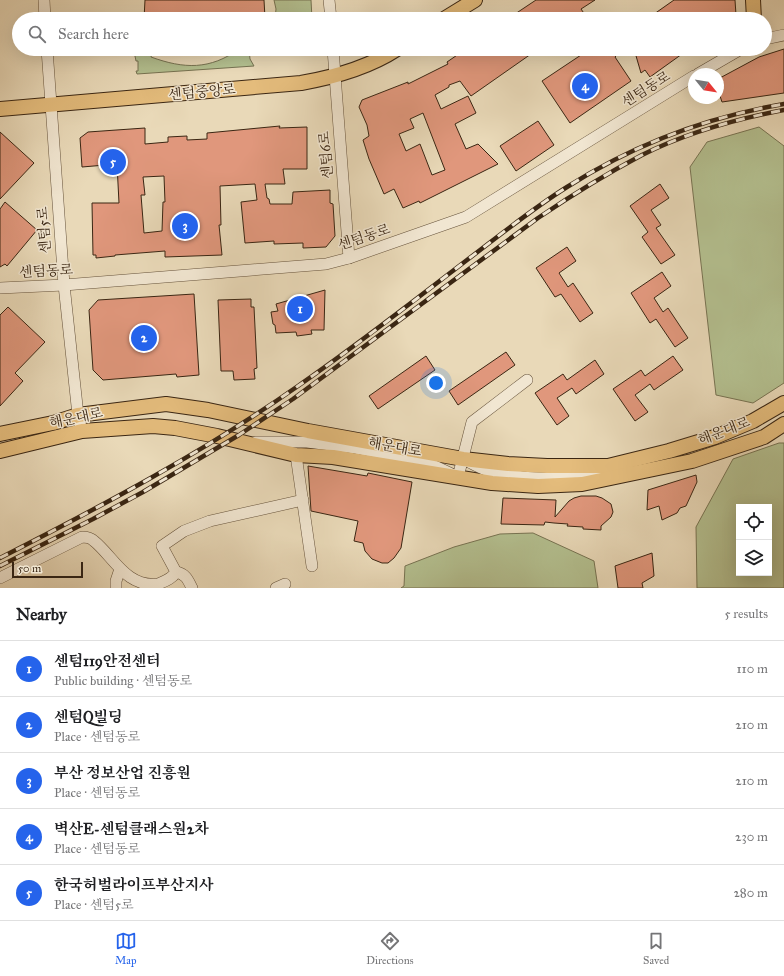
<!DOCTYPE html>
<html lang="en">
<head>
<meta charset="utf-8">
<style>
  :root { --surface:#fff; --page:#f6f6f6; --text:#202124; --muted:#757577; --line:#e0e0e0; --accent:#2563eb }
  body { margin:0; font-family:"IM FELL Great Primer","Noto Serif KR",serif; background:var(--page); color:var(--text) }
  .controls { position:absolute; right:12px; bottom:12px; display:grid; overflow:hidden; border-radius:0px; box-shadow:0 4px 16px #0002 }
  .controls button { width:36px; height:36px; display:grid; place-items:center; padding:0; border:0; border-bottom:1px solid var(--line); background:var(--surface); color:var(--text); font:20px sans-serif }
  .compass { position:absolute; left:688px; top:68px; width:36px; height:36px; border-radius:50%; background:var(--surface); box-shadow:0 4px 16px #0002; rotate:120deg }
  .scale { position:absolute; left:12px; bottom:10px; width:71px; box-sizing:border-box; padding-left:4px; border:2px solid #3a2613; border-top:0; font-size:11px; line-height:14px; white-space:nowrap; color:#3a2613; -webkit-text-stroke:3px #f1e6d1; paint-order:stroke }
  .you { position:absolute; left:436px; top:383px; width:14px; height:14px; margin:-10px; border:3px solid #fff; border-radius:50%; background:#1a73e8; box-shadow:0 0 0 6px #1a73e833 }
  .badge { display:grid; place-items:center; width:26px; height:26px; border-radius:50%; background:var(--accent); color:#fff; font-size:13px; font-weight:700 }
  .pin { position:absolute; translate:-50% -50%; border:2px solid #fff; box-shadow:0 1px 4px #0006 }
  .list { margin:0; padding:0; list-style:none }
  h2 { display:flex; justify-content:space-between; align-items:center; height:52px; margin:0; padding:0 16px; font-size:17px }
  h2 small { font-size:13px; font-weight:400; color:var(--muted) }
  .list li { display:grid; grid-template-columns:26px 1fr auto; gap:12px; align-items:center; box-sizing:border-box; height:56px; padding:0 16px; border-top:1px solid var(--line) }
  .list b { display:block; font-size:15px; white-space:nowrap }
  .list p { margin:0; font-size:13px; white-space:nowrap; color:var(--muted) }
  .list em { font-size:13px; font-style:normal; color:var(--muted) }
  .icon { flex:none; width:22px; height:22px; fill:none; stroke:currentColor; stroke-width:2; stroke-linecap:round; stroke-linejoin:round }
  .map { position:relative; flex:none; width:784px; height:588px; overflow:hidden }
  .search { position:absolute; background:var(--surface); box-shadow:0 4px 16px #0002; left:12px; right:12px; top:12px; height:44px; display:flex; align-items:center; gap:10px; box-sizing:border-box; padding:0 14px; border-radius:22px; color:var(--muted); font-size:15px }
  .sheet { height:332px; background:var(--surface) }
  nav { display:flex; justify-content:space-around; align-items:center; box-sizing:border-box; height:56px; border-top:1px solid var(--line); background:var(--surface); font-size:11px; color:var(--muted) }
  nav a { display:grid; justify-items:center; gap:2px }
  nav .on { color:var(--accent) }
  .map>svg:first-child { display:block }
  .green { fill:#b4c090; stroke:#777352; fill-rule:evenodd }
  .building { fill:#e0977c; stroke:#3a2613; fill-rule:evenodd }
  .lines { fill:none; stroke-linecap:round; stroke-linejoin:round }
  .minor-casing { stroke:#66533c; stroke-width:12 }
  .major-casing { stroke:#3a2613; stroke-width:16 }
  .minor { stroke:#f1e6d1; stroke-width:11 }
  .major { stroke:#e4bc7c; stroke-width:14 }
  .rail-casing { stroke:#3a2613; stroke-width:4.5 }
  .rail { stroke:#f1e6d1; stroke-width:3; stroke-dasharray:9; stroke-linecap:butt }
  .labels { text-anchor:middle; dominant-baseline:central; stroke-width:3; stroke-linejoin:round; paint-order:stroke }
  .street-label { font-size:14px; fill:#3a2613; stroke:#f1e6d1 }
</style>
</head>
<body>
<div class="map">
<svg width="784" height="588" viewBox="0 0 784 588">
  <rect width="100%" height="100%" fill="#e9d9b8"/>
  <filter id="stains"><feTurbulence type="fractalNoise" baseFrequency=".005" numOctaves="4"/><feColorMatrix values="0 0 0 0 .2 0 0 0 0 .09 0 0 0 0 .02 0 0 0 .5 -.17"/></filter>
  <radialGradient id="worn" r=".72"><stop offset=".6" stop-color="#630" stop-opacity="0"/><stop offset="1" stop-color="#630" stop-opacity=".3"/></radialGradient>
  <!-- green -->
  <g class="green">
    <polygon points="274,0 311,0 312,19 275,19 276,9"/>
    <path d="M239,49H249L250,59L254,66L137,74L136,71H138V61H136L135,56L131,53L148,54V53L152,54L151,57C184,69 210,70 239,49Z"/>
    <polygon points="759,127 784,146 784,383 753,403 716,395 690,167 707,142"/>
    <path d="M779,443H784V588H697L696,527L733,459ZM739,507H769V573H739Z"/>
    <polygon points="533,533 594,561 598,588 401,588 404,586 405,566 454,547 500,534"/>
  </g>
  <!-- building -->
  <g class="building">
    <polygon points="145,0 264,0 265,18 259,19 144,19"/>
    <polygon points="536,0 595,0 581,9 588,19 518,19 515,14"/>
    <polygon points="674,0 735,0 736,15 731,19 647,19"/>
    <path d="M466,49H527L531,54L471,96L460,81L449,85V87L435,95L441,109L468,96L476,113L455,124L466,149L478,144L498,164L420,203L419,201L403,208L394,189L384,194L369,159L363,140L369,136L367,125L359,107L362,100L408,82V84L448,64L447,62ZM423,113L445,170L432,175L420,144L406,151L399,134L414,128L410,119Z"/>
    <polygon points="590,49 612,49 616,56 615,57 631,81 570,123 542,81"/>
    <polygon points="634,49 689,49 650,77 645,70 641,73"/>
    <polygon points="784,49 784,93 722,102 718,90 718,79 759,57"/>
    <polygon points="538,121 554,145 516,171 500,146"/>
    <path d="M280,126L279,128L307,127V169H283L285,184H265L267,198L269,199L270,204H292L293,192L330,190V203L333,204L335,236L326,247L303,248V243L274,244V241L245,243L241,202L257,200L255,184L220,186L221,225H219L222,255L165,257V251L115,255V256L96,258V255H93L92,203H119L117,164L82,167L80,138L88,132L145,128V144L168,142V137L187,136V140L207,139V133ZM164,176L165,202H163L162,231L144,233L141,195H145L143,177Z"/>
    <polygon points="0,132 34,163 0,199"/>
    <polygon points="660,184 669,198 651,210 661,225 656,228 675,255 661,264 642,237 648,232 630,206"/>
    <polygon points="5,202 37,230 7,266 5,264 0,267 0,209"/>
    <polygon points="567,247 576,261 559,273 568,287 573,283 593,313 580,322 561,294 555,297 536,268"/>
    <polygon points="662,272 671,286 654,298 663,312 668,308 688,338 675,347 656,319 650,323 631,293"/>
    <polygon points="325,290 324,330 311,330 312,334 297,336 296,332 276,333 275,325 273,324 271,312 278,311 276,304"/>
    <polygon points="194,294 199,375 177,377 176,374 103,380 93,370 89,310 98,300"/>
    <polygon points="251,299 251,307 254,307 257,368 254,369 255,379 234,380 233,371 221,371 218,300"/>
    <polygon points="8,307 45,342 15,373 23,381 0,406 0,315"/>
    <polygon points="506,352 515,365 458,405 449,391"/>
    <polygon points="426,356 435,370 378,409 369,396"/>
    <polygon points="673,356 683,370 654,390 650,384 635,395 648,412 635,421 613,389 641,370 645,376"/>
    <polygon points="595,360 604,374 576,394 572,388 557,398 569,416 557,425 535,393 563,374 567,380"/>
    <polygon points="308,466 367,476 368,473 412,482 401,548 394,558 388,563 382,563 372,559 365,551 363,543 354,541 358,521 311,511"/>
    <polygon points="696,475 697,482 686,506 680,508 677,513 662,520 659,506 647,510 648,490"/>
    <polygon points="581,496 596,496 602,498 611,504 613,512 611,517 601,526 601,530 583,529 583,527 567,526 568,524 554,523 545,522 544,525 501,524 503,498 556,500 555,517 569,501 574,498"/>
    <polygon points="652,553 654,576 642,583 643,588 618,588 615,566"/>
  </g>
  <g class="lines">
    <defs>
      <g id="minor">
        <polyline points="44,0 45,19"/>
        <polyline points="329,0 331,19"/>
        <polyline points="765,39 784,35"/>
        <polyline points="47,49 64,285 78,415 82,431"/>
        <polyline points="333,49 349,258"/>
        <polyline points="698,74 741,49"/>
        <polyline points="0,288 64,285 326,264 349,258 466,217 694,76"/>
        <polyline points="256,442 307,442 355,448 424,461 458,477 472,422 527,380"/>
        <polyline points="296,455 312,566"/>
        <path d="M469,462C475,465 482,469 489,471C522,480 568,481 600,469"/>
        <path d="M176,572C186,574 188,580 192,588"/>
        <path d="M0,578L82,537C86,537 91,538 94,541C113,556 126,588 158,584C165,581 172,579 176,572L162,546L184,531L210,521L303,500"/>
        <polyline points="116,588 116,581 119,572"/>
        <polyline points="276,588 285,584"/>
      </g>
      <g id="major">
        <polyline points="753,0 754,19"/>
        <polyline points="444,19 475,0"/>
        <path d="M0,109L301,83C335,77 368,68 397,49"/>
        <polyline points="0,434 53,423 78,415 166,404 208,410 308,431 463,459 508,464 547,466 608,466 669,451 715,437 753,421 784,403"/>
        <polyline points="0,451 82,431 153,426 175,428 217,436 296,455 333,457 492,483 538,486 582,484 692,461 764,437 784,424"/>
      </g>
    </defs>
    <!-- minor casing -->
    <use href="#minor" class="minor-casing"/>
    <!-- major casing -->
    <use href="#major" class="major-casing"/>
    <!-- minor -->
    <use href="#minor" class="minor"/>
    <!-- major -->
    <use href="#major" class="major"/>
    <defs>
      <g id="rail">
        <path d="M0,558C102,506 204,452 298,386C356,346 411,303 467,260C500,235 532,209 567,187C633,145 707,117 784,104"/>
        <path d="M0,566L93,519L143,492L239,435L293,399L538,218C572,195 606,174 642,155C686,133 736,119 784,110"/>
      </g>
    </defs>
    <!-- rail casing -->
    <use href="#rail" class="rail-casing"/>
    <!-- rail -->
    <use href="#rail" class="rail"/>
  </g>
  <g class="labels">
    <!-- street labels -->
    <g class="street-label">
      <text transform="translate(646 89) rotate(-32)">센텀동로</text>
      <text transform="translate(202 92) rotate(-5)">센텀중앙로</text>
      <text transform="translate(326 155) rotate(-95)">센텀6로</text>
      <text transform="translate(44 230) rotate(-94)">센텀5로</text>
      <text transform="translate(364 237) rotate(-18)">센텀동로</text>
      <text transform="translate(46 271) rotate(-3)">센텀동로</text>
      <text transform="translate(76 418) rotate(-12)">해운대로</text>
      <text transform="translate(724 431) rotate(-21)">해운대로</text>
      <text transform="translate(395 447) rotate(10)">해운대로</text>
    </g>
  </g>
  <rect width="100%" height="100%" filter="url(#stains)"/>
  <rect width="100%" height="100%" fill="url(#worn)"/>
</svg>
<div class="controls">
<button><svg class="icon" aria-label="locate" viewBox="0 0 24 24"><circle cx="12" cy="12" r="6"/><path d="M12 2v4M12 18v4M2 12h4M18 12h4"/></svg></button>
<button><svg class="icon" aria-label="layers" viewBox="0 0 24 24"><path d="M12 4l9 5-9 5-9-5zM3 14l9 5 9-5"/></svg></button>
</div>
<svg class="compass" viewBox="-18 -18 36 36"><path d="M0-13l5 13h-10z" fill="#e53935"/><path d="M0 13l5-13h-10z" fill="#757577"/></svg>
<div class="scale">50 m</div>
<div class="you"></div>
<div class="pin badge" style="left:300px;top:309px">1</div>
<div class="pin badge" style="left:144px;top:338px">2</div>
<div class="pin badge" style="left:185px;top:226px">3</div>
<div class="pin badge" style="left:585px;top:86px">4</div>
<div class="pin badge" style="left:113px;top:162px">5</div>
<div class="search"><svg class="icon" aria-label="search" viewBox="0 0 24 24"><circle cx="10" cy="10" r="6"/><path d="M15 15l6 6"/></svg>Search here</div>
</div>
<section class="sheet">
<h2>Nearby<small>5 results</small></h2>
<ul class="list">
<li><span class="badge">1</span><div><b>센텀119안전센터</b><p>Public building · 센텀동로</p></div><em>110 m</em></li>
<li><span class="badge">2</span><div><b>센텀Q빌딩</b><p>Place · 센텀동로</p></div><em>210 m</em></li>
<li><span class="badge">3</span><div><b>부산 정보산업 진흥원</b><p>Place · 센텀동로</p></div><em>210 m</em></li>
<li><span class="badge">4</span><div><b>벽산E-센텀클래스원2차</b><p>Place · 센텀동로</p></div><em>230 m</em></li>
<li><span class="badge">5</span><div><b>한국허벌라이프부산지사</b><p>Place · 센텀5로</p></div><em>280 m</em></li>
</ul>
</section>
<nav>
<a class="on"><svg class="icon" aria-label="map" viewBox="0 0 24 24"><path d="M3 6l6-2 6 2 6-2v14l-6 2-6-2-6 2zM9 4v14M15 6v14"/></svg>Map</a>
<a><svg class="icon" aria-label="directions" viewBox="0 0 24 24"><path d="M12 3l9 9-9 9-9-9zM9 14v-3h6M13 9l2 2-2 2"/></svg>Directions</a>
<a><svg class="icon" aria-label="saved" viewBox="0 0 24 24"><path d="M7 4h10v16l-5-4-5 4z"/></svg>Saved</a>
</nav>
</body>
</html>
